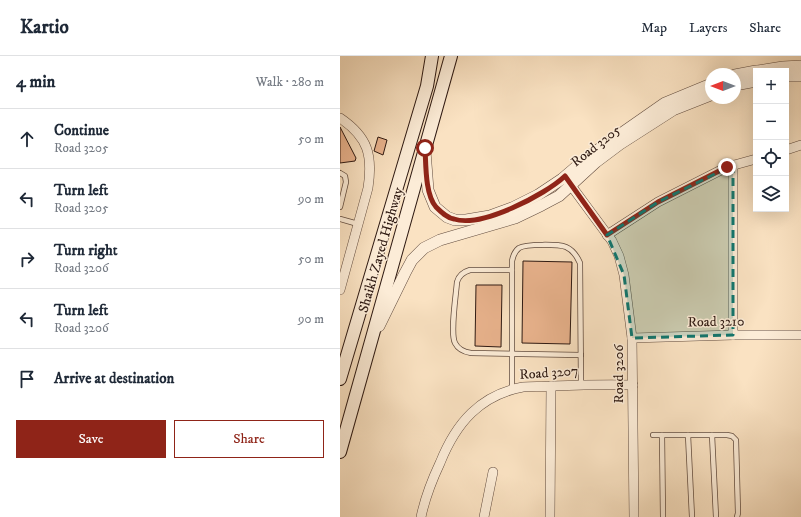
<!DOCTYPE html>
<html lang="en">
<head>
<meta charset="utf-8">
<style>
  :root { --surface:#fff; --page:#f2f2f3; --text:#1f2937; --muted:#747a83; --line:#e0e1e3; --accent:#8f2418 }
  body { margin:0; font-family:"IM FELL DW Pica",serif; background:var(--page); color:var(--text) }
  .controls { position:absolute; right:12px; top:12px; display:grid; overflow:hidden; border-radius:0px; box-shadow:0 4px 16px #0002 }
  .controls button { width:36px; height:36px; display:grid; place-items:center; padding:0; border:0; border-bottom:1px solid var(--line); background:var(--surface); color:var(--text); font:20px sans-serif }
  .compass { position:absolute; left:365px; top:12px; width:36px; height:36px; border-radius:50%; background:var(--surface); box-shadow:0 4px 16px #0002; rotate:270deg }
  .stop { position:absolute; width:12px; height:12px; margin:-9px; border:3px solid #8f2418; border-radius:50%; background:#fff }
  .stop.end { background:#8f2418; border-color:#fff; box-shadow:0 1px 4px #0008 }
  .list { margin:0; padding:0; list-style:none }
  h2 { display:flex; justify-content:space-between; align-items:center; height:52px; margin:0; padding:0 16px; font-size:17px }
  h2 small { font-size:13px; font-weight:400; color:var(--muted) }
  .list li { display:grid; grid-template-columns:26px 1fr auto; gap:12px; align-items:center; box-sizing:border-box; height:60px; padding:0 16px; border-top:1px solid var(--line) }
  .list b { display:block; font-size:15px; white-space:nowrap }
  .list p { margin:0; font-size:13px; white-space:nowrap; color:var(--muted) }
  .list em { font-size:13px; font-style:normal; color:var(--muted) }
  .actions { display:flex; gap:8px; padding:12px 16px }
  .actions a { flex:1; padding:9px 0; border:1px solid var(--accent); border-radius:0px; text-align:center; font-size:14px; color:var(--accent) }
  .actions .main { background:var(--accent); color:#fff }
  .icon { flex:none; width:22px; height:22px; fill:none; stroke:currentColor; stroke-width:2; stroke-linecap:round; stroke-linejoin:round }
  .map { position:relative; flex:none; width:461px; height:461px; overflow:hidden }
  header { display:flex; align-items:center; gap:24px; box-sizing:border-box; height:56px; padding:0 20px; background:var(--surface); border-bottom:1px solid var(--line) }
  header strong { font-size:19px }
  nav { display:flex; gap:22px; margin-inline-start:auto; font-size:14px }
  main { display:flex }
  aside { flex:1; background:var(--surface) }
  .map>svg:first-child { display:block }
  .building { fill:#e9b38d; stroke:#2e1912 }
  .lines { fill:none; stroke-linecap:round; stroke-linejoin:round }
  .service-casing { stroke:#614b3e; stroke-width:6 }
  .minor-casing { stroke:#614b3e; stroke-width:10 }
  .tertiary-casing { stroke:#614b3e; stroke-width:12 }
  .secondary-casing { stroke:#2e1912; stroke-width:14 }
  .service { stroke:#fcecd7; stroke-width:4.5 }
  .minor { stroke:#fcecd7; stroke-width:9 }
  .tertiary { stroke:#fcecd7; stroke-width:11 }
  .secondary { stroke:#fcecd7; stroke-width:12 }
  .route { stroke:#8f2418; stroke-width:5 }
  .marked { fill:#0f766e; fill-opacity:0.2; stroke:#0f766e; stroke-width:3; stroke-dasharray:8 5; stroke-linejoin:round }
  .labels { text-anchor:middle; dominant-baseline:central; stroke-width:3; stroke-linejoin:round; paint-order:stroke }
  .street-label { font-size:14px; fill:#2e1912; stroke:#fcecd7 }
</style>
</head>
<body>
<header>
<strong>Kartio</strong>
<nav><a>Map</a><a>Layers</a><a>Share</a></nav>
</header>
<main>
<aside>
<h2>4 min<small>Walk · 280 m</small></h2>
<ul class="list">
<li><svg class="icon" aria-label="ahead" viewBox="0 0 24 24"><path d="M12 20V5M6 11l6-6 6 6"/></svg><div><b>Continue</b><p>Road 3205</p></div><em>50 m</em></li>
<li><svg class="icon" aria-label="left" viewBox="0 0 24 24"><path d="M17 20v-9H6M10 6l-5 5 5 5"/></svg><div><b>Turn left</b><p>Road 3205</p></div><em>90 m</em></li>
<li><svg class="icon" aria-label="right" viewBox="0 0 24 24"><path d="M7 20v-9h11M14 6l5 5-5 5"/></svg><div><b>Turn right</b><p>Road 3206</p></div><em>50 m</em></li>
<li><svg class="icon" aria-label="left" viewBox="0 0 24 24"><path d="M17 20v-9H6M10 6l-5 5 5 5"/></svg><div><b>Turn left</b><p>Road 3206</p></div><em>90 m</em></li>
<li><svg class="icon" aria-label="arrive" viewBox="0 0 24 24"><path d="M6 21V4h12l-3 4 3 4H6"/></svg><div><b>Arrive at destination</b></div></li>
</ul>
<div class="actions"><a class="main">Save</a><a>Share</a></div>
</aside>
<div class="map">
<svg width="461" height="461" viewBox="0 0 461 461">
  <rect width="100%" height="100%" fill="#fae2c2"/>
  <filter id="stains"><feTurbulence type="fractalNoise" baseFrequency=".005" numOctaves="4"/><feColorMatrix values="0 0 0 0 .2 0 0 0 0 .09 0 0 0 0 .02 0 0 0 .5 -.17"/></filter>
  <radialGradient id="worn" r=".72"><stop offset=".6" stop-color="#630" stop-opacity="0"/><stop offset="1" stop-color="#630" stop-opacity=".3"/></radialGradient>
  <!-- building -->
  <g class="building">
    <polygon points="0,71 16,102 15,105 0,107"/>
    <polygon points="38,81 47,84 43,99 34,95"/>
    <polygon points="183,205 232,206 230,288 182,287"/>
    <polygon points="136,229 162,229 161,291 135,290"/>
  </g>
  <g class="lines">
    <defs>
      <g id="service">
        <polyline points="0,117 5,120 6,126 0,151"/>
        <polyline points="0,163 18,168"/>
        <path d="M172,214H130C123,216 119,219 117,226C116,239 110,277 115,287C118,293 124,296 131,297L241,299"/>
        <path d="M172,334V205C173,200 175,195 179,192C186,188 218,188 226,191C233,194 237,200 240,207L241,328"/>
        <polyline points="313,379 387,379 392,380 396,384 398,457 397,461"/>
        <polyline points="322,379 323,461"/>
        <polyline points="348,379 352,461"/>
        <polyline points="372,379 376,461"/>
      </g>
      <g id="minor">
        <path d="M0,62C28,81 33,99 28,132L0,234"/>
        <polyline points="446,94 461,89"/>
        <polyline points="393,109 393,279"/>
        <polyline points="227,124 272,185 279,200 284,219 292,282 294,461"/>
        <polyline points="267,179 318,146 387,111 416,103"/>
        <polyline points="292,282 393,279 461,279"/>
        <path d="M81,461C85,442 92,424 100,407C116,367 140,339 183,331C192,330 202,331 211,330C238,329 265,328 293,329"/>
        <polyline points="144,461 153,416"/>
        <polyline points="210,461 211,330"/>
      </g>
      <g id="tertiary">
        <polyline points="418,15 443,11 461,10"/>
        <polyline points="395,19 416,15"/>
        <polyline points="446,20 461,20"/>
        <polyline points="395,29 416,25"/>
        <polyline points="85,95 88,134 95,151 107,161 115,164 126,164 150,160 172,152 198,139 222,123 249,100 325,47 371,28"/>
        <polyline points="39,270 65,217 72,204 84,192 100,184 175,162 202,149 219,140 256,106 280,88 333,54 371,39"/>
      </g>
      <g id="secondary">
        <polyline points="0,323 87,30 92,0"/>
        <polyline points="0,396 111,0"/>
      </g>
    </defs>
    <!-- service casing -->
    <use href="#service" class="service-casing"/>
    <!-- minor casing -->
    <use href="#minor" class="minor-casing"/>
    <!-- tertiary casing -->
    <use href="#tertiary" class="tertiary-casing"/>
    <!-- secondary casing -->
    <use href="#secondary" class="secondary-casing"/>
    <!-- service -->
    <use href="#service" class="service"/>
    <!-- minor -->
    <use href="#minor" class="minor"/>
    <!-- tertiary -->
    <use href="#tertiary" class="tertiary"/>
    <!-- secondary -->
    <use href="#secondary" class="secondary"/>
  </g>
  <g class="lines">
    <!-- route -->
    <path class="route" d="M85,92C86,109 85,138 96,151C101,156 107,162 114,163C141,172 205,139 225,120L267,179L318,146L387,111"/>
  </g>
  <!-- marked area -->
  <path class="marked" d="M393,109V279L292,282L284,219L267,179L318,146Z"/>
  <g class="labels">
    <!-- street labels -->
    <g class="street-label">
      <text transform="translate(256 90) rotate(-38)">Road 3205</text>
      <text transform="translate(41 194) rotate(-74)">Shaikh Zayed Highway</text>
      <text transform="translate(376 266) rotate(-1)">Road 3210</text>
      <text transform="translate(209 317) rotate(-4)">Road 3207</text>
      <text transform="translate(279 318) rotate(-90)">Road 3206</text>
    </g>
  </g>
  <rect width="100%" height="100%" filter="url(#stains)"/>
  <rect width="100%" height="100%" fill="url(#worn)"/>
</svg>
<div class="controls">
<button>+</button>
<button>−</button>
<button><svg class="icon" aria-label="locate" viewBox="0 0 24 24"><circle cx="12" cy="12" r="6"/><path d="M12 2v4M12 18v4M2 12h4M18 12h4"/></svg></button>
<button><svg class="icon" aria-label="layers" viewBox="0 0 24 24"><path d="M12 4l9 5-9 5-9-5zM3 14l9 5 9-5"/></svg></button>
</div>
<svg class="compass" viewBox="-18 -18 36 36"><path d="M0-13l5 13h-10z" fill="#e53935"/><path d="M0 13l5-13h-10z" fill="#747a83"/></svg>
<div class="stop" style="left:85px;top:92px"></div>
<div class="stop end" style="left:387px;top:111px"></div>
</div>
</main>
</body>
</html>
